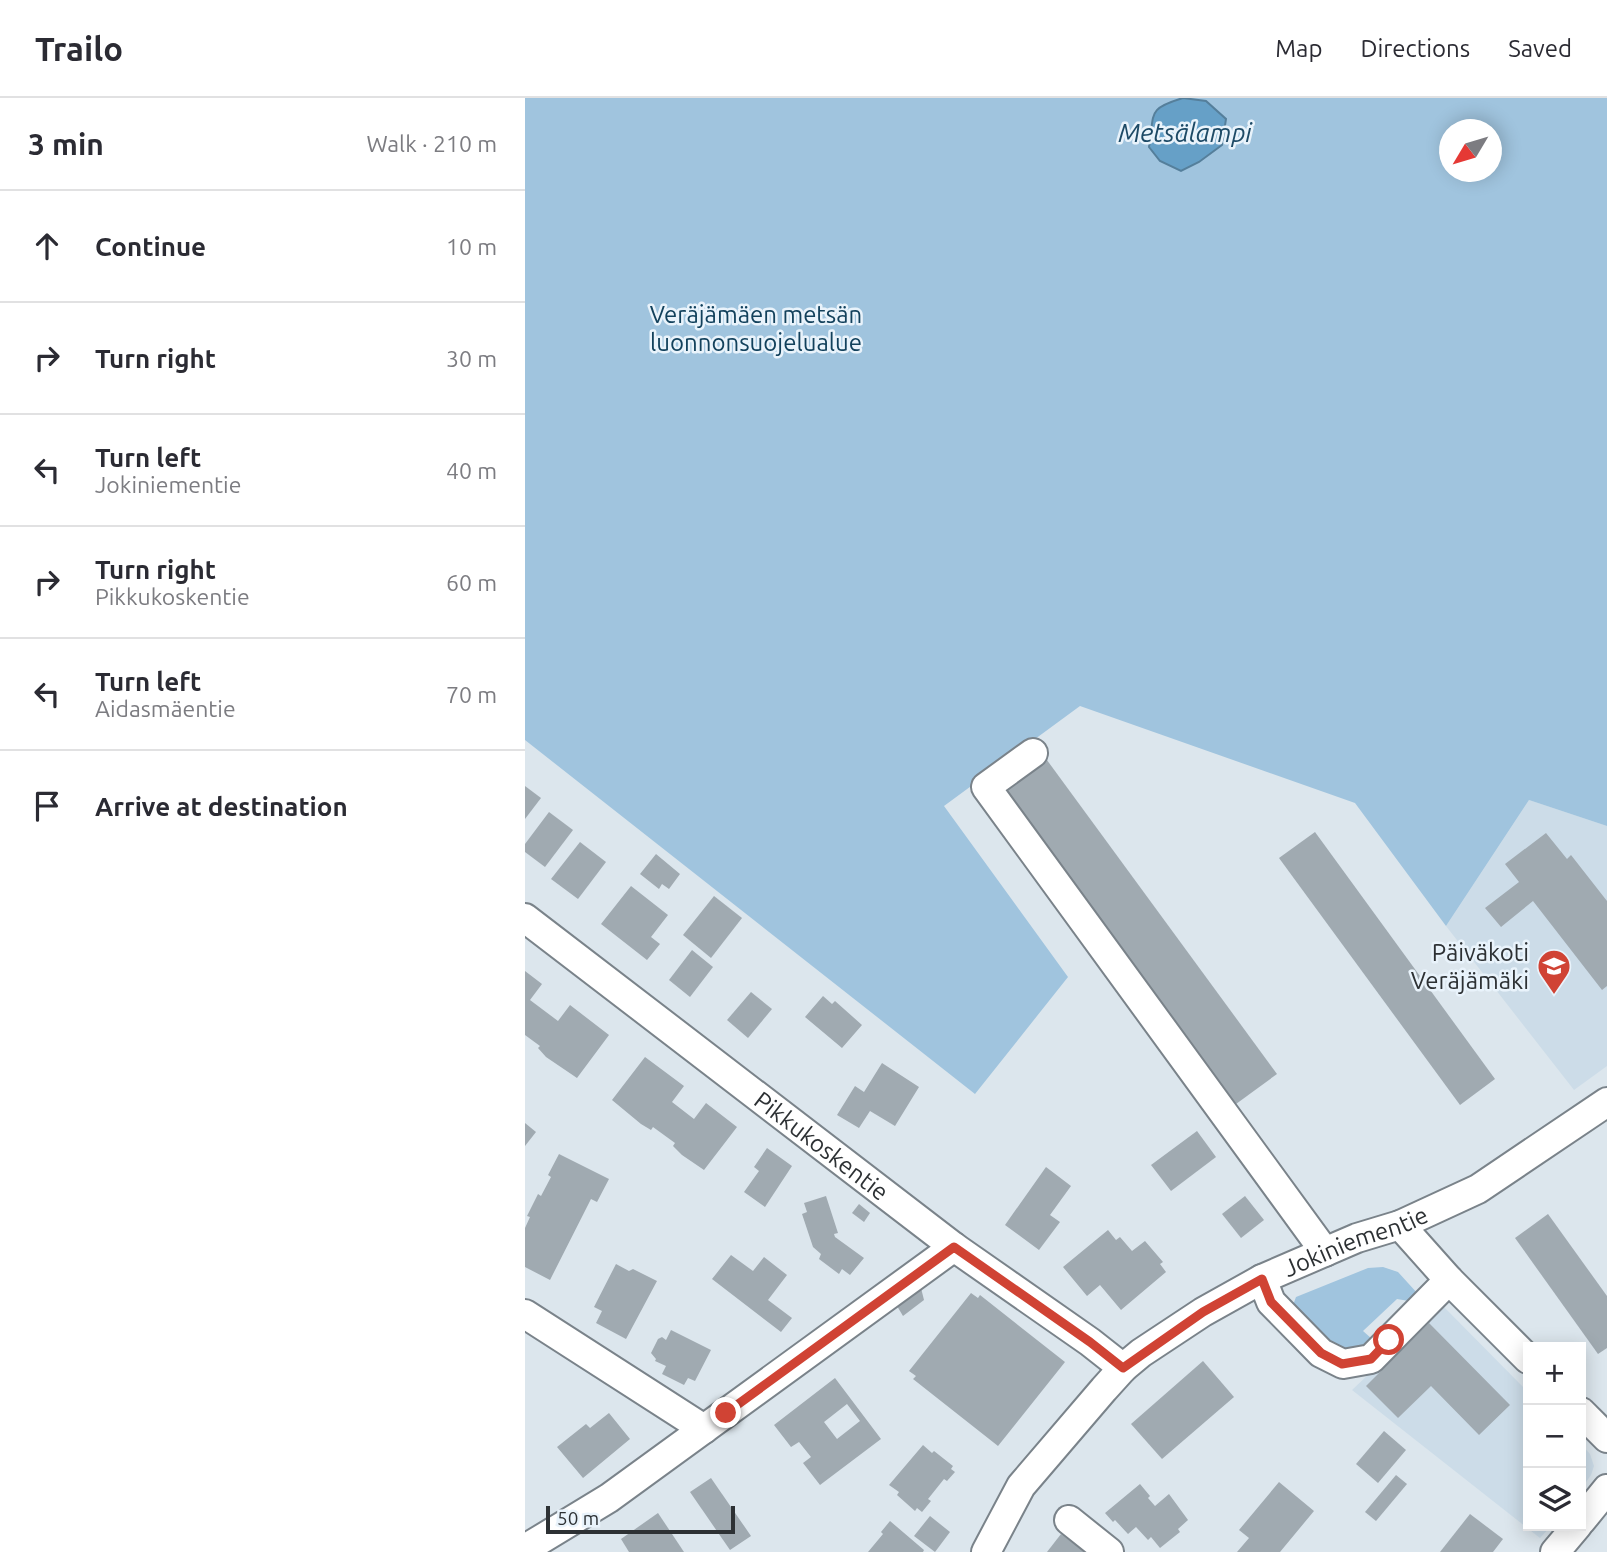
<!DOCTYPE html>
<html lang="en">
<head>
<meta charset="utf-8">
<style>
  :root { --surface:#fff; --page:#f7f7f7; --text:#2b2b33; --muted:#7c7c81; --line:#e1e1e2 }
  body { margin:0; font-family:Ubuntu,sans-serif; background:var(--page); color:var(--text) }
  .controls { position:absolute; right:21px; bottom:21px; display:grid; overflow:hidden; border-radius:0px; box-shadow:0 4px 18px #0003 }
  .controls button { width:63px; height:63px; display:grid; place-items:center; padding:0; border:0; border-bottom:2px solid var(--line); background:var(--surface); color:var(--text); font:35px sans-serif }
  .compass { position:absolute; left:914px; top:21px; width:63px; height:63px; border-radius:50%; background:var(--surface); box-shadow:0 4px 18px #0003; rotate:232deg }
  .scale { position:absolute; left:21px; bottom:18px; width:189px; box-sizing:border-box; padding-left:7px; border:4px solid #2d3134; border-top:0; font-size:19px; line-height:24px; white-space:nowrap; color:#2d3134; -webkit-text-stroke:5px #e9f3fb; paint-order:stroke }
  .stop { position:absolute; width:21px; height:21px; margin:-16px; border:5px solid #d04334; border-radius:50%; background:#fff }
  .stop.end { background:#d04334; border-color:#fff; box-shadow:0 2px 7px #0008 }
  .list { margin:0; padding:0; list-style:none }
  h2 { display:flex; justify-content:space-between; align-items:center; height:91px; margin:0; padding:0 28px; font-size:30px }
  h2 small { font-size:23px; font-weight:400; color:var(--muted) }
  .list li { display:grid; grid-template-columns:46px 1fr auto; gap:21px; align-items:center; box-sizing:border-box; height:112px; padding:0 28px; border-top:2px solid var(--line) }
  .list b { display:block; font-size:26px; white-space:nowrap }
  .list p { margin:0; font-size:23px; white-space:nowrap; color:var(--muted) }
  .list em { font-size:23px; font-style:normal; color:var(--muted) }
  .icon { flex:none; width:38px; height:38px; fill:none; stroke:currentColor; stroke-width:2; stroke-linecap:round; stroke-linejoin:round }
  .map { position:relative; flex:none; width:1082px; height:1454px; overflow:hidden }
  header { display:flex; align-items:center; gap:42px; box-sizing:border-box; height:98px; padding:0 35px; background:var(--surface); border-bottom:2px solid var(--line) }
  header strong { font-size:33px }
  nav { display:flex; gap:38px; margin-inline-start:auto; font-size:24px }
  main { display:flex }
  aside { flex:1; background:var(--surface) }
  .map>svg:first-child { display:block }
  .built { fill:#ccdce8 }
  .green { fill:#a0c4de; fill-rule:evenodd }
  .water { fill:#66a0c7; stroke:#557f9b; stroke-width:2 }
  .building { fill:#a0aab1; fill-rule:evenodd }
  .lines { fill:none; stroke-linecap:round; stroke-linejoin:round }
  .minor-casing { stroke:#7a838a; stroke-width:32 }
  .minor { stroke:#fff; stroke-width:28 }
  .route { stroke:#d04334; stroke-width:9 }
  .labels { text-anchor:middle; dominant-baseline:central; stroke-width:5; stroke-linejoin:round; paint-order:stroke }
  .park-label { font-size:24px; fill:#12415c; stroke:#e9f3fb }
  .poi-label { font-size:24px; fill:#2d3134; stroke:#e9f3fb; text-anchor:end }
  .street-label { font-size:24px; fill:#2d3134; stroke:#e9f3fb }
  .water-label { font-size:26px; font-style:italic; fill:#1d4a66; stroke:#e9f3fb }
</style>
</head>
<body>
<header>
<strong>Trailo</strong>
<nav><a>Map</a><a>Directions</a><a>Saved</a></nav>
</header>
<main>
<aside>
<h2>3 min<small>Walk · 210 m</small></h2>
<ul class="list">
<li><svg class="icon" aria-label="ahead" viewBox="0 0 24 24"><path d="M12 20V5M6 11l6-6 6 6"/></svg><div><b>Continue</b></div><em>10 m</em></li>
<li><svg class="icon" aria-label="right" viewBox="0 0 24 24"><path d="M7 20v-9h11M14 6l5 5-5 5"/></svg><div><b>Turn right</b></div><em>30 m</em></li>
<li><svg class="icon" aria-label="left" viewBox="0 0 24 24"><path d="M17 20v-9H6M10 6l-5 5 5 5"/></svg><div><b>Turn left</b><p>Jokiniementie</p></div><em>40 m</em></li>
<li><svg class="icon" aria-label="right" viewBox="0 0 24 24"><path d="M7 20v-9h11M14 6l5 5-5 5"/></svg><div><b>Turn right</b><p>Pikkukoskentie</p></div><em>60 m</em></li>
<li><svg class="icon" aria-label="left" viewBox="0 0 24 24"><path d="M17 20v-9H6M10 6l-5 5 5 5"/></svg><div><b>Turn left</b><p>Aidasmäentie</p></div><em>70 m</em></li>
<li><svg class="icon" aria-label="arrive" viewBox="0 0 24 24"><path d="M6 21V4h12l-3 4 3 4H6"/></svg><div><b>Arrive at destination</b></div></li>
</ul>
</aside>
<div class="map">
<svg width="1082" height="1454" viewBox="0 0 1082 1454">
  <rect width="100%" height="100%" fill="#dce6ed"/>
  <!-- built -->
  <g class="built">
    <polygon points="1004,702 1082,728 1082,968 1049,992 921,828"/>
    <polygon points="917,1207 1003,1294 1003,1428 1026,1428 1015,1440 827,1292"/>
    <polygon points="1056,1346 1065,1356 1069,1368 1066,1377 1056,1391"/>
  </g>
  <!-- green -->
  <g class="green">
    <path d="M0,0H1082V728L1004,702L921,828L830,705L555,608L419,708L543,879L450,996L0,642ZM925,32H967V74H925Z"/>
    <path d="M858,1169L873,1174L893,1196L884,1203L872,1201L838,1233L847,1241C843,1244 838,1249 833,1251C809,1262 781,1222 768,1207L771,1199L843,1170Z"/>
  </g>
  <!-- water -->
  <path class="water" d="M658,0L681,3L701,21L697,47L674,64L656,73L635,63L624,49C630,15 621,11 658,0Z"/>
  <!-- building -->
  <g class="building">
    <polygon points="519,658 752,976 711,1006 478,688"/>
    <polygon points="0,688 16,700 0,721"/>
    <polygon points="24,714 48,732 20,769 0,754 0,746"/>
    <polygon points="790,734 970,981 935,1007 754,760"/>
    <polygon points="1021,735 1042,761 1046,757 1082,803 1082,888 1077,892 1008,803 976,829 960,810 994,784 980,766"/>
    <polygon points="55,744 81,764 53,801 26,781"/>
    <polygon points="131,756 155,776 144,791 137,786 134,791 115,776"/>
    <polygon points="106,788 143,817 126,839 135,846 122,862 76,826"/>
    <polygon points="189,798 217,820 186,860 158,837"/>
    <polygon points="167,852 188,869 165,899 144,882"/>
    <polygon points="0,873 17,886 5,902 33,923 45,907 84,937 52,980 21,959 13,950 15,948 0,937"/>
    <polygon points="226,894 247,911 223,940 202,922"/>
    <polygon points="298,898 307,906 310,903 337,927 317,950 280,919"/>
    <polygon points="120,959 159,988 147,1004 169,1021 181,1005 212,1029 179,1072 157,1057 148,1048 150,1045 128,1029 126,1032 116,1026 87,1002"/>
    <polygon points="357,965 394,989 370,1028 345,1013 334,1030 312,1017 330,988 339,994"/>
    <polygon points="0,1025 11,1034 0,1048"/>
    <polygon points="672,1033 691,1059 646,1093 626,1067"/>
    <polygon points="242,1050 267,1068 240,1109 219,1094 234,1073 229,1069"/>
    <polygon points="34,1056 84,1081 72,1104 66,1101 25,1182 0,1169 0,1130 5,1119 2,1118 13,1096 16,1098 26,1079 23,1077"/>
    <polygon points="521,1069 546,1088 525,1117 535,1124 514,1152 480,1127"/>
    <polygon points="301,1098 313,1135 309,1136 310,1139 339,1160 325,1177 317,1171 314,1176 294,1161 296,1156 288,1149 277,1116 282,1114 279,1105"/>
    <polygon points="720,1098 739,1122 716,1140 697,1116"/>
    <polygon points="334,1106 345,1115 339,1124 327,1115"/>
    <polygon points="1023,1116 1082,1198 1082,1250 1073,1256 990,1140"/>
    <polygon points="583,1132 591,1142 595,1139 607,1153 620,1143 638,1164 635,1166 641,1174 596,1212 575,1187 562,1198 538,1169"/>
    <polygon points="206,1157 228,1173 239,1159 262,1177 243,1202 267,1220 256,1234 187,1181"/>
    <polygon points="91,1166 104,1173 108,1171 132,1183 101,1241 71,1225 77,1213 69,1209"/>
    <polygon points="396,1190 399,1202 378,1218 372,1208"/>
    <polygon points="446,1195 453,1200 455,1197 540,1264 473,1348 388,1281 391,1278 384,1273"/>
    <polygon points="904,1225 985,1307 954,1337 906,1288 873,1320 841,1288"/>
    <polygon points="146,1232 186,1252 170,1283 163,1280 159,1287 137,1276 141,1268 130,1263 131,1261 126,1255 133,1241 137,1239 141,1242"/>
    <polygon points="678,1263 709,1299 637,1361 606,1326"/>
    <path d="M310,1280L356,1341L295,1387L278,1365L286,1359L274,1344L266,1349L249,1327ZM322,1306L335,1323L312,1341L299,1324Z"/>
    <polygon points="84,1315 105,1341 58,1380 32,1349 61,1326 65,1330"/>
    <polygon points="859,1333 881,1352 853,1385 831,1366"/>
    <polygon points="398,1347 407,1355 409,1353 428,1368 426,1371 430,1374 422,1383 419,1381 403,1401 406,1403 397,1414 392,1410 390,1413 372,1397 374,1394 364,1387"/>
    <polygon points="871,1377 882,1386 851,1423 840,1414"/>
    <polygon points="186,1380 226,1438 205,1452 165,1394"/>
    <polygon points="754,1384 789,1413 755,1454 712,1454 724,1440 714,1432"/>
    <polygon points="615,1386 625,1398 623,1400 630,1408 644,1396 663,1422 653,1431 655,1434 635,1450 626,1439 623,1442 611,1429 603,1436 590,1422 588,1424 580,1415"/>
    <polygon points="133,1415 159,1454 104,1454 96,1441"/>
    <polygon points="945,1416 978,1441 968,1454 915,1454"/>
    <polygon points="405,1418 425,1434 410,1454 389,1438"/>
    <polygon points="365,1423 399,1452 398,1454 343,1454 358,1436 356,1434"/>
    <polygon points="536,1436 560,1454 522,1454"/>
  </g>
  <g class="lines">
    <defs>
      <g id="minor">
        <polyline points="508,655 461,689 800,1154"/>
        <path id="s1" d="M0,820L429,1149L565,1244L598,1270"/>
        <polyline points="875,1127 924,1182 1003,1261"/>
        <polyline points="737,1181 746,1204 796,1255 818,1266 846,1261 924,1182"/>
        <polyline points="0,1216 179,1331"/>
        <polyline points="1056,1314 1082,1340"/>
        <polyline points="544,1422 584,1454"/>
        <polyline points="1056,1423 1082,1391"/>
        <polyline points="0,1451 84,1400 429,1149"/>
        <path id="s2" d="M461,1454L496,1388L579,1291L598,1270L616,1255L678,1214L737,1181L832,1140L875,1127L953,1091L1082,1004"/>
        <polyline points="1030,1454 1052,1428"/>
      </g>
    </defs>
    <!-- minor casing -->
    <use href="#minor" class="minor-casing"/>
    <!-- minor -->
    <use href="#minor" class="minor"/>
  </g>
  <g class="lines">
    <!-- route -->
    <polyline class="route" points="201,1315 429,1149 565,1244 598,1270 678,1214 737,1181 746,1204 796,1255 817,1266 846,1261 864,1242"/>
  </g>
  <!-- icons -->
  <defs>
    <symbol id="school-pin" viewBox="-11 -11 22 30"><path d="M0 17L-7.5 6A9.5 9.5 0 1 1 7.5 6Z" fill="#d04334" stroke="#e9f3fb"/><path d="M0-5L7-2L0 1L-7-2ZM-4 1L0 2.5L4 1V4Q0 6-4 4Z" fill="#fff"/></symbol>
  </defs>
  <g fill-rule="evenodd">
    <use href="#school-pin" x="1010" y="849" width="38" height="52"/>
  </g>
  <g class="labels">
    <!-- park labels -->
    <g class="park-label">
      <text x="231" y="216">Veräjämäen metsän<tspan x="231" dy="28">luonnonsuojelualue</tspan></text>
    </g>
    <!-- poi labels -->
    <g class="poi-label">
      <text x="1004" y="854">Päiväkoti<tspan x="1004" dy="28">Veräjämäki</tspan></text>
    </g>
    <!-- street labels -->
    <g class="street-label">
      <text stroke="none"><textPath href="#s1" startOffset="374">Pikkukoskentie</textPath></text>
      <text stroke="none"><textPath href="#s2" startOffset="497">Jokiniementie</textPath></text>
    </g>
    <!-- water labels -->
    <g class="water-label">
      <text x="660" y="34">Metsälampi</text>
    </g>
  </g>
</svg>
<div class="controls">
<button>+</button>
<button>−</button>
<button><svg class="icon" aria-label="layers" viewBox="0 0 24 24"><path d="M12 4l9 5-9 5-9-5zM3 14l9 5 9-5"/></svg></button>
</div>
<svg class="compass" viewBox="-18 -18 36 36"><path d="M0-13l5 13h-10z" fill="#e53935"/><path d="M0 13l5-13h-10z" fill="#7c7c81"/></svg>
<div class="scale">50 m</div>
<div class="stop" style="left:864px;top:1242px"></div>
<div class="stop end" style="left:201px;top:1315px"></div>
</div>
</main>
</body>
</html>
